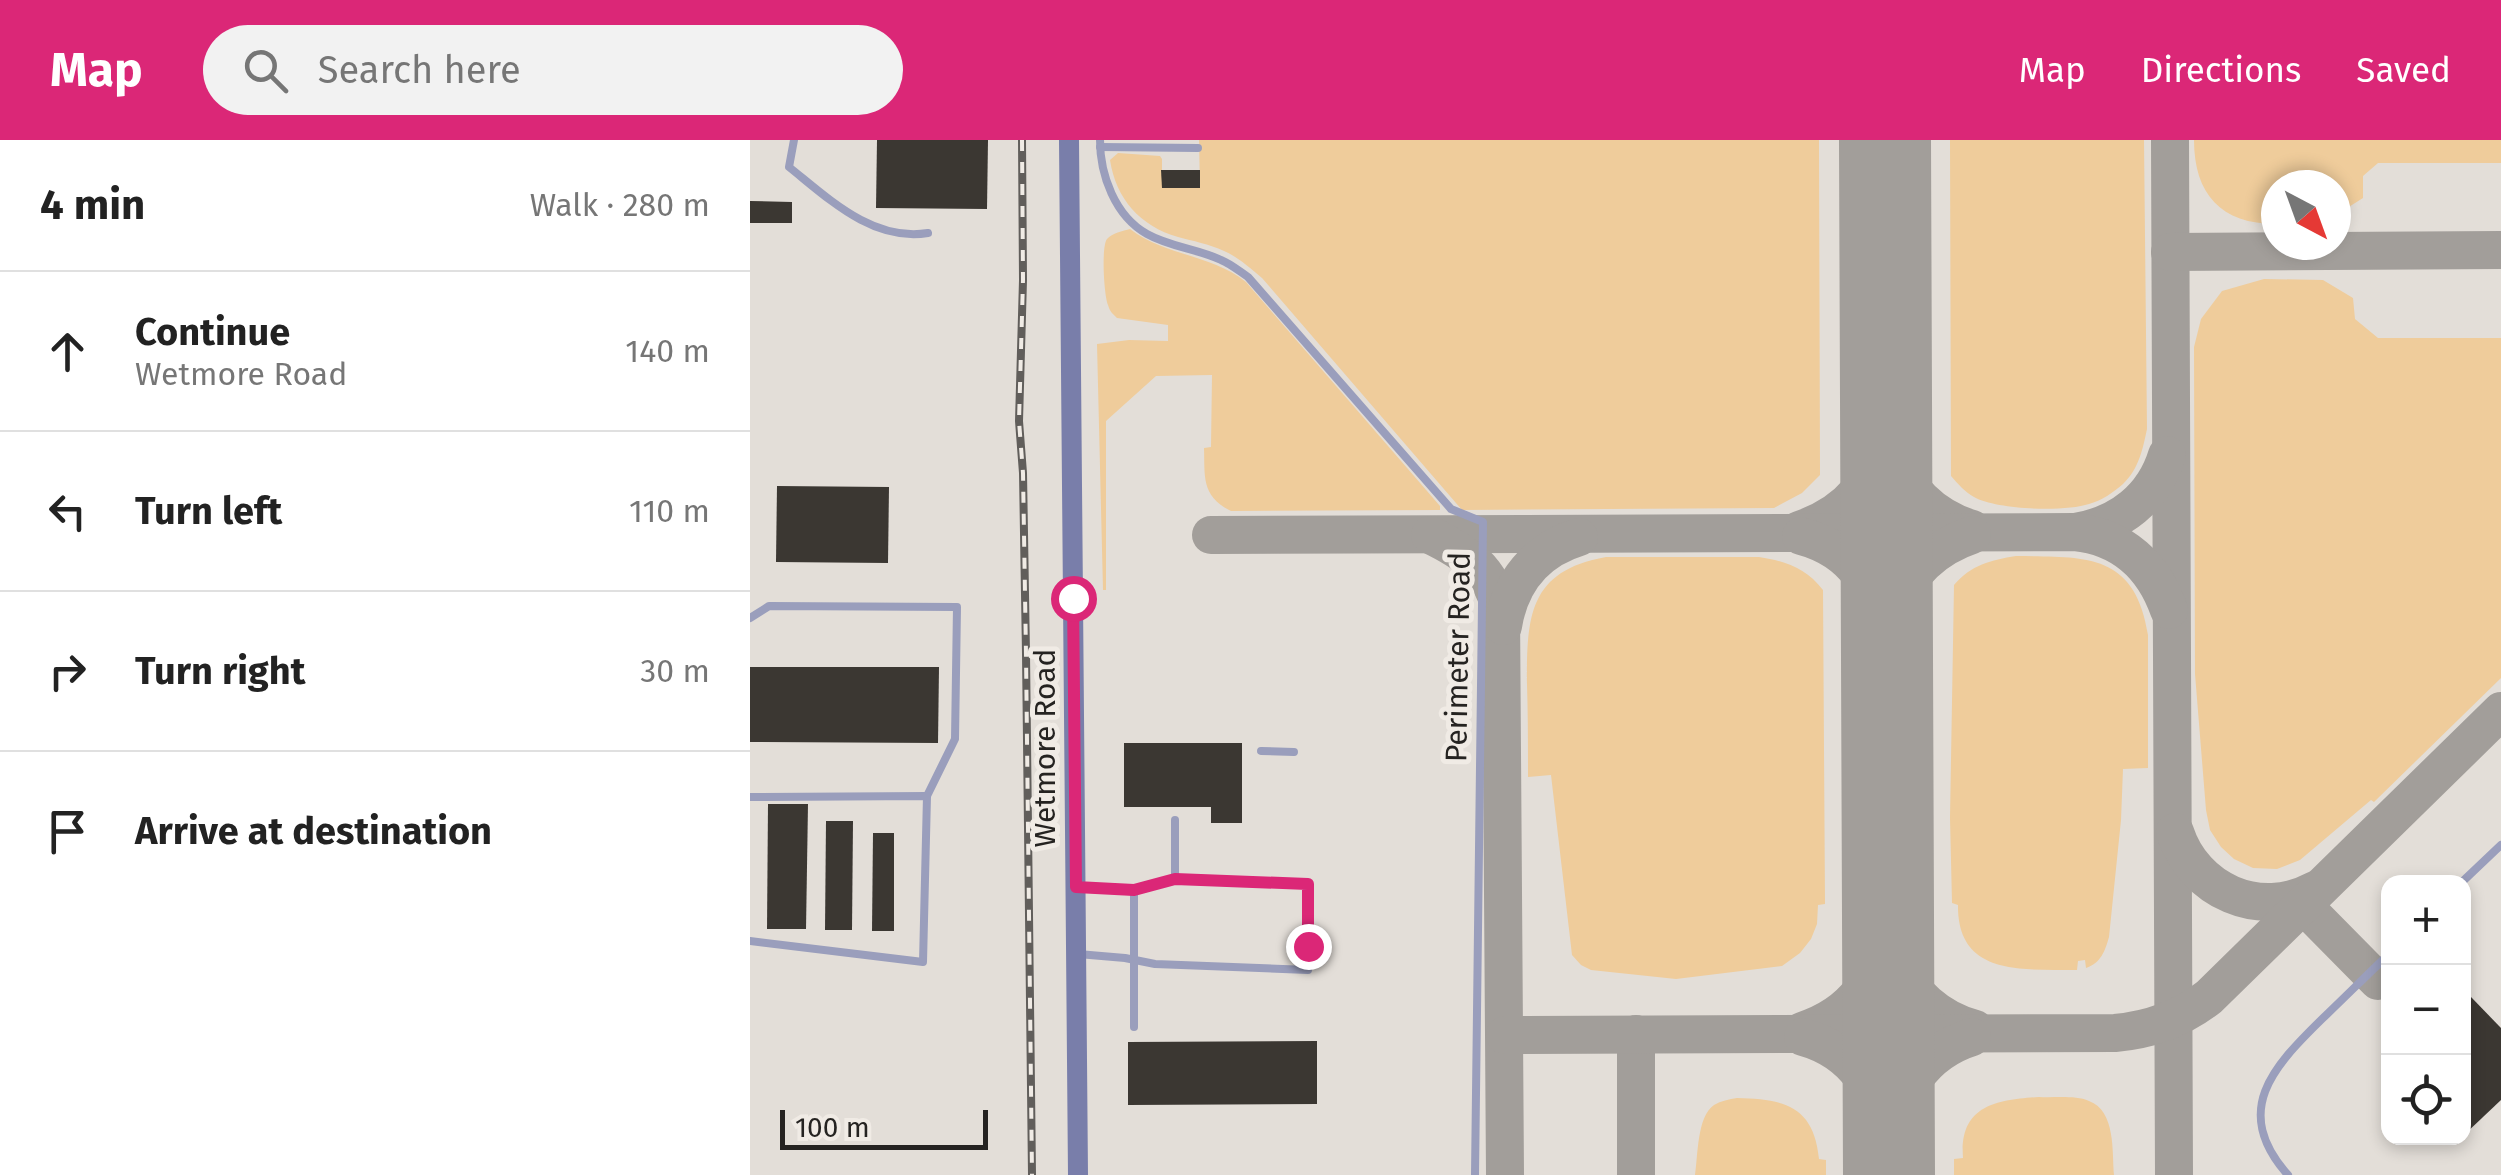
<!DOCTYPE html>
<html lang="en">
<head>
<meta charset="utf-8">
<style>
  :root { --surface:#fff; --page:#f2f2f2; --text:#222; --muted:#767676; --line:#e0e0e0; --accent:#db2777 }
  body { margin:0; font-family:"Fira Sans",sans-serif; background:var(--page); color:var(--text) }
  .controls { position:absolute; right:30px; bottom:30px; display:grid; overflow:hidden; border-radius:20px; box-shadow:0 5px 15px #0003 }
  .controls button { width:90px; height:90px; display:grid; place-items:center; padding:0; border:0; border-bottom:2px solid var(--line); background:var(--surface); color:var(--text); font:50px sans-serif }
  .compass { position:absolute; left:1511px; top:30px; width:90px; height:90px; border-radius:50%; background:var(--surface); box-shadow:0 5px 15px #0003; rotate:139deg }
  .scale { position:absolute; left:30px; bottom:25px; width:208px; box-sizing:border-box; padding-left:10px; border:5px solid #252321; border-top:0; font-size:28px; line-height:35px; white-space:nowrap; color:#252321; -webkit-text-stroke:8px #f0ebe5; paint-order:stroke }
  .stop { position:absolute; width:30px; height:30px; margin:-22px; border:8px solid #db2777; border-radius:50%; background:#fff }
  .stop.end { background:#db2777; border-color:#fff; box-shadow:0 2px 10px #0008 }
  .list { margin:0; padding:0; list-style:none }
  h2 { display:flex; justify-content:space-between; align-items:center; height:130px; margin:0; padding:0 40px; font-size:42px }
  h2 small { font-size:32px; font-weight:400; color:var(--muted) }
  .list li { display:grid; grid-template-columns:65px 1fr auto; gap:30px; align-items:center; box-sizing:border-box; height:160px; padding:0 40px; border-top:2px solid var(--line) }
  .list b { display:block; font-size:38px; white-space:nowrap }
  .list p { margin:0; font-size:32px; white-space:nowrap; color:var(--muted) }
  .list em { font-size:32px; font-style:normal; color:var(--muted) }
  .icon { flex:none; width:55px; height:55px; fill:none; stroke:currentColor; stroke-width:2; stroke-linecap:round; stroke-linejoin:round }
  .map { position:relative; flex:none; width:1751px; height:1035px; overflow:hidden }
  header { display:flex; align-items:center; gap:60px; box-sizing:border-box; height:140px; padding:0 50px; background:var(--accent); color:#fff }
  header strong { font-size:48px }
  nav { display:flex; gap:55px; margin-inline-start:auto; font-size:35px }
  .search { width:700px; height:90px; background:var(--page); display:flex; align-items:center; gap:25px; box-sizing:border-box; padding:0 35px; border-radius:55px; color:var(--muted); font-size:38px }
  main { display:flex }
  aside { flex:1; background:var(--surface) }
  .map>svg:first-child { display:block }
  .green { fill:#efcc9b }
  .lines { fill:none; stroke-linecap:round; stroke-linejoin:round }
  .taxiway { stroke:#a29e9a; stroke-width:38 }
  .runway { stroke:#a29e9a; stroke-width:92 }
  .building { fill:#3b3732 }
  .lane { stroke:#9a9ebc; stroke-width:8 }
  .secondary { stroke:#797eaa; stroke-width:20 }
  .rail-casing { stroke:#615e5b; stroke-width:8 }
  .rail { stroke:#f0ebe5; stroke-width:4; stroke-dasharray:11; stroke-linecap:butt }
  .route { stroke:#db2777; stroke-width:12 }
  .labels { text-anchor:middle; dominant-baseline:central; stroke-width:10; stroke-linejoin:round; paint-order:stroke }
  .street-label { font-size:30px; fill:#252321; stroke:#f0ebe5 }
</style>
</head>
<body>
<header>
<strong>Map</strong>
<div class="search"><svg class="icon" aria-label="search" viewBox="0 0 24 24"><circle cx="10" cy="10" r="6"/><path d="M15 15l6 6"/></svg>Search here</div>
<nav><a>Map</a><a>Directions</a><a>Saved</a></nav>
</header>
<main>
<aside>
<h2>4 min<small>Walk · 280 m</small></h2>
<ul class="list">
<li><svg class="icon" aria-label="ahead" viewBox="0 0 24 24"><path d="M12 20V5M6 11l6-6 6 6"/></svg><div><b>Continue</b><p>Wetmore Road</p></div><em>140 m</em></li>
<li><svg class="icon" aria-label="left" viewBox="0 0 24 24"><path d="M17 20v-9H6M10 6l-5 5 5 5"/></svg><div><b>Turn left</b></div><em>110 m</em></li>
<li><svg class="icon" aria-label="right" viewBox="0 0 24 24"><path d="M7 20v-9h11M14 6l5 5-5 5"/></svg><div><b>Turn right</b></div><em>30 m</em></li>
<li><svg class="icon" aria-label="arrive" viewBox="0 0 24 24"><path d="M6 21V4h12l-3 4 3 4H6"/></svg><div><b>Arrive at destination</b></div></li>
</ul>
</aside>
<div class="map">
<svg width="1751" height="1035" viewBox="0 0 1751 1035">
  <rect width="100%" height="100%" fill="#e3ded8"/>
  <!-- green -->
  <g class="green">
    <path d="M449,0H1069L1070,335L1052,353L1024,368L712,370L512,138C500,128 488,117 474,111C459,104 443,101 428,97C390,86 366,59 360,20L368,13L410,16L412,19V48H450Z"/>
    <path d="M1200,0H1394L1397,289C1393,308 1389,329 1373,344C1364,352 1351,361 1339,364C1315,372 1247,370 1224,357C1215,352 1208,344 1201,336Z"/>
    <path d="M1444,0H1751V23H1628L1613,36V58L1586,75V45H1526V84C1471,84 1444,54 1444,0Z"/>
    <path d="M380,89C415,116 461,114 496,142L690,366V370L481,371C451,356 455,337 454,308L461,307L462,235L406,236L356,281V450H353L347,204L379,200L418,201V185L367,178C362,173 360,172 358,165C354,155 351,107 357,99C362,93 373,91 380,89Z"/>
    <polygon points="1514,139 1573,140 1603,158 1605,179 1628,198 1751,198 1751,538 1624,662 1621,660 1550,720 1527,729 1503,728 1484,719 1471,707 1460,690 1456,670 1445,534 1444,207 1451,179 1472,151"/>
    <path d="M1266,416C1335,417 1385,412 1398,495V628L1373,629L1371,680L1359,797C1355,811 1351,823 1336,828L1335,820L1328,821L1327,830C1276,829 1207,838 1208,765L1202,763L1200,678L1204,445C1221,425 1241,420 1266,416Z"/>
    <path d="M856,417H1009C1035,421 1056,428 1073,450L1075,764L1068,765L1067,784L1061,799L1050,813L1032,826L926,839L841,830L831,825L822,815L801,635L778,637C778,606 778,575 777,544C777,477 778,431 856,417Z"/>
    <path d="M1289,957C1305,958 1325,955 1339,961C1366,971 1362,1012 1364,1035H1204V1019L1213,1018C1209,965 1247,960 1289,957Z"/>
    <path d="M987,958C1034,959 1064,966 1069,1019L1076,1020V1035H945C948,1016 947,976 964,965C971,961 979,959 987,958Z"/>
  </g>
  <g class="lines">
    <!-- taxiway -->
    <g class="taxiway">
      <polyline points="1420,0 1424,1035"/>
      <polyline points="1420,112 1751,110"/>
      <path d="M1136,255C1139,273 1138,292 1143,309C1153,349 1183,377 1222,389"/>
      <path d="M1049,390C1096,375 1133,337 1133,285"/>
      <path d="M1325,392C1370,385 1404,358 1417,315"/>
      <path d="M461,395L1325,392C1373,397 1404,427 1419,470"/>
      <path d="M680,395C717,413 741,429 751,471L755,1035"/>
      <path d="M1051,396C1107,411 1126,450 1135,502"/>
      <path d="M753,486C760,442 786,410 829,397"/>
      <path d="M1137,509C1141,496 1141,483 1145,470C1156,433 1186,407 1222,395"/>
      <path d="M1425,692C1444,751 1509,780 1565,750"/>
      <polyline points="1553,765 1628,841"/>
      <path d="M1138,772C1141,787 1142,804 1147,818C1158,854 1190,880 1225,889"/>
      <path d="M1052,891C1105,874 1129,837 1136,784"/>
      <polyline points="886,894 886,1035"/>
      <path d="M755,895L1365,893C1400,890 1431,879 1459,857L1751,571"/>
      <path d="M1053,897C1107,912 1127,952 1139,1003"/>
      <path d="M1139,1003C1150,953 1171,913 1222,897"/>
    </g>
    <!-- runway -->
    <polyline class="runway" points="1135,0 1139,1035"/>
  </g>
  <!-- building -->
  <g class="building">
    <polygon points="127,0 238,0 237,69 126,68"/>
    <polygon points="411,30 450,30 450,48 412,48"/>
    <polygon points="0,61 42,62 42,83 0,83"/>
    <polygon points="27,346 139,347 138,423 26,422"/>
    <polygon points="0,527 189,527 188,603 0,602"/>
    <polygon points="374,603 492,603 492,683 461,683 461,667 374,667"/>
    <polygon points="18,664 58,664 56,789 17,789"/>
    <polygon points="76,681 103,681 102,790 75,790"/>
    <polygon points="123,693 144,693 144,791 122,791"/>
    <polygon points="1720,856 1751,888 1751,960 1714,995 1714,863"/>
    <polygon points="567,901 567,964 378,965 378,902"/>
  </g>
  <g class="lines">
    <!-- lane -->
    <g class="lane">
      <path d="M44,0L39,27C79,59 123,102 178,93"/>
      <path d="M350,0C350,35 365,76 397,94C420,107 448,109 471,120C481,124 489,131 498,137L701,369L733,382L725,1035"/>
      <polyline points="350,7 448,8"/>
      <polyline points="0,478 19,466 207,467 205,599 177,656"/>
      <polyline points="511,611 544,612"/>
      <polyline points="0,657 177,656 173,822 0,801"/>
      <polyline points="425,680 425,739"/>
      <polyline points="1712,742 1751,705"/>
      <polyline points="326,747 384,749 425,739 557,743 558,830 405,824 375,818 328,814"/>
      <polyline points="384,749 384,887"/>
      <path d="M1538,1035C1481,971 1523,927 1572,879C1594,858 1616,836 1638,815"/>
    </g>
    <!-- secondary -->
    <polyline class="secondary" points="319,0 328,1035"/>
    <defs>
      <polyline id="rail" points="272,0 273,140 269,281 273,333 276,514 282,1035"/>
    </defs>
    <!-- rail casing -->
    <use href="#rail" class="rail-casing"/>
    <!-- rail -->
    <use href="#rail" class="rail"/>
  </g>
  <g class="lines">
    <!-- route -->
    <polyline class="route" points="323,458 326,747 384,750 425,739 558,744 558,806"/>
  </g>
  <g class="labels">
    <!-- street labels -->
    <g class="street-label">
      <text transform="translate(708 517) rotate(-89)">Perimeter Road</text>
      <text transform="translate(295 608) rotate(-90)">Wetmore Road</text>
    </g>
  </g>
</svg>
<div class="controls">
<button>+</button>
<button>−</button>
<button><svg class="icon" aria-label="locate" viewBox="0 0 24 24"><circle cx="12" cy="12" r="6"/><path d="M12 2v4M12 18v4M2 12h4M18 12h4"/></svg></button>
</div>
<svg class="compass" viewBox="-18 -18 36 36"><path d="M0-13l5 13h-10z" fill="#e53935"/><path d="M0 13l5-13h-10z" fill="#767676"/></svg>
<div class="scale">100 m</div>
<div class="stop" style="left:323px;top:458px"></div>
<div class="stop end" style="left:558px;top:806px"></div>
</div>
</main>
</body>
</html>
